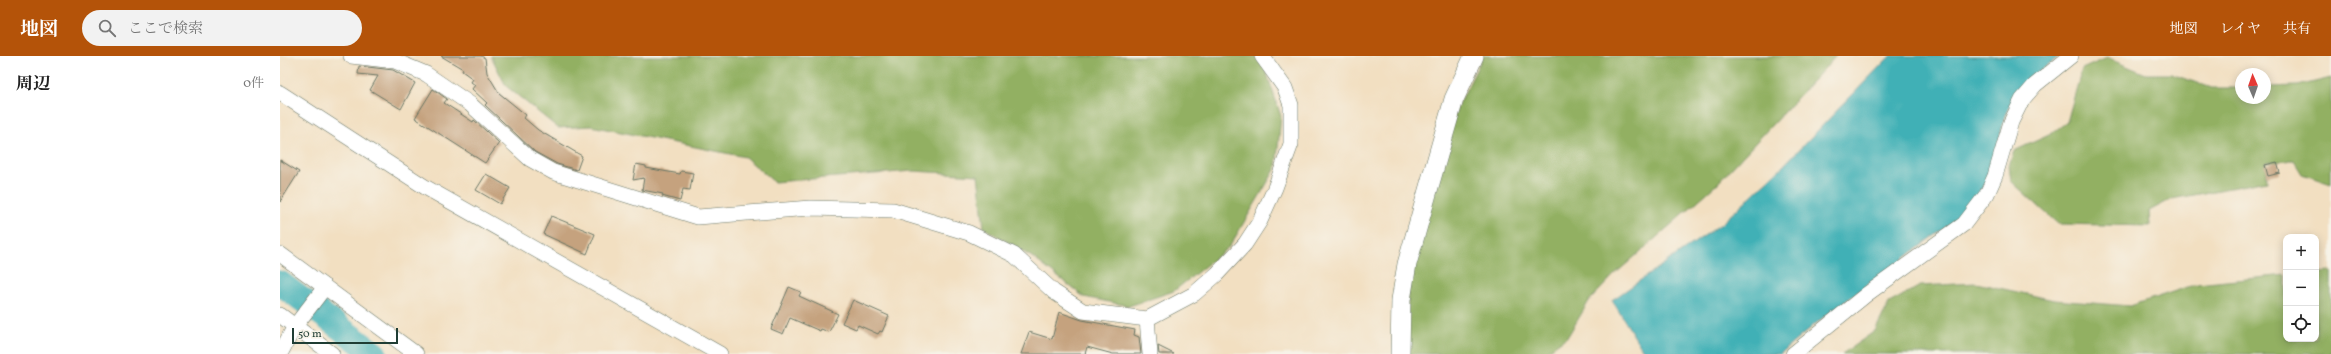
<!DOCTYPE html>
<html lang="ja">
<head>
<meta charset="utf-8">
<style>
  :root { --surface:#fff; --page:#f2f2f2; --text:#222; --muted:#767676; --line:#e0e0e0; --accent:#b45309 }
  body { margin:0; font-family:Vollkorn,"Noto Serif JP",serif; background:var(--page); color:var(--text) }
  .controls { position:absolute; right:12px; bottom:12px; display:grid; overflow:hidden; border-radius:8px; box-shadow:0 2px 10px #0003 }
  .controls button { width:36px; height:36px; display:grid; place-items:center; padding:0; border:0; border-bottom:1px solid var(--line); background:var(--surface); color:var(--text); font:20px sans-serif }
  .compass { position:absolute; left:1955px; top:12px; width:36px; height:36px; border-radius:50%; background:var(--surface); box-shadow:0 2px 10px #0003; rotate:358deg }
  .scale { position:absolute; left:12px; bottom:10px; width:106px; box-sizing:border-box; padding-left:4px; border:2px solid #1f3d34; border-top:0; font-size:11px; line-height:14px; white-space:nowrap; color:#1f3d34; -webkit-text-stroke:3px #f7f3e8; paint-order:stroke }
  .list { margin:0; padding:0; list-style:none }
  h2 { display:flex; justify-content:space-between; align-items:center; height:52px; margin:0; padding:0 16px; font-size:17px }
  h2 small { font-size:13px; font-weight:400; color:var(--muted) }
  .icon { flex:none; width:22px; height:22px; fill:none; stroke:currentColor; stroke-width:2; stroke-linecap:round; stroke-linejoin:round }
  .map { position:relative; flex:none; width:2051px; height:298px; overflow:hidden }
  header { display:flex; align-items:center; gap:24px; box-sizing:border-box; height:56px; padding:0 20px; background:var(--accent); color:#fff }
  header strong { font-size:19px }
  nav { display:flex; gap:22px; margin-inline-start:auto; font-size:14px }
  .search { width:280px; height:36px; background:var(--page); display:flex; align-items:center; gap:10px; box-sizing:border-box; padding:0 14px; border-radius:22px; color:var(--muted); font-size:15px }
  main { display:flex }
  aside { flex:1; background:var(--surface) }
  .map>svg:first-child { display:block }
  .forest { fill:#92b062; stroke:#58764b }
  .water { fill:#3fb0b6; stroke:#2f7675 }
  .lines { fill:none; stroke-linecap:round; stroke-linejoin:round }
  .river { stroke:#3fb0b6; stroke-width:25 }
  .building { fill:#c5a27e }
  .minor-casing { stroke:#697665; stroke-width:16 }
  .tertiary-casing { stroke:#697665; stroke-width:20 }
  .minor { stroke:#fff; stroke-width:15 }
  .tertiary { stroke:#fff; stroke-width:19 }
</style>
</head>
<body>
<header>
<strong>地図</strong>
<div class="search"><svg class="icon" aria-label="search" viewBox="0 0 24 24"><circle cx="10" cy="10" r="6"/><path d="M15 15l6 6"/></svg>ここで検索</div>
<nav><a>地図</a><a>レイヤ</a><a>共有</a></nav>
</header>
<main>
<aside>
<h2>周辺<small>0件</small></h2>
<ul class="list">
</ul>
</aside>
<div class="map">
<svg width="2051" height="298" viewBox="0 0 2051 298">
  <rect width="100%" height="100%" fill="#f7f3e8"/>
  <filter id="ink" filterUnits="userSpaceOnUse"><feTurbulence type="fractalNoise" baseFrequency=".025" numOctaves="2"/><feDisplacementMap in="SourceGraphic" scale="8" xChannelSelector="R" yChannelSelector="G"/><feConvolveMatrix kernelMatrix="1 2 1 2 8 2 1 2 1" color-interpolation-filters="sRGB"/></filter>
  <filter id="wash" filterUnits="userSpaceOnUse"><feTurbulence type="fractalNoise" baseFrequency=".012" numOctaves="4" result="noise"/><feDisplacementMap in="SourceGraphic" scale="16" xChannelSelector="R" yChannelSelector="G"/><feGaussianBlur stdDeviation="0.9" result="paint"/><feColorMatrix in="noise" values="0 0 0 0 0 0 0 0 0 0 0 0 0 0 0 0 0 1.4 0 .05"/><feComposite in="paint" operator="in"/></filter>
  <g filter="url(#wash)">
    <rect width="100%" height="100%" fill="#f2dfc1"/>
    <!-- forest -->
    <g class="forest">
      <polygon points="211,0 975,0 985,12 1001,60 996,112 950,190 894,235 849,250 804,241 752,201 704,172 698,119 633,115 494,126 465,101 311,70 278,72 226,30"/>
      <polygon points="1203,0 1556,0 1437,128 1335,218 1309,245 1288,280 1263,298 1125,298 1130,208 1177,52"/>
      <polygon points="1827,2 1866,18 1891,18 1932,32 1961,32 1961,42 1985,42 1985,31 2018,30 2051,22 2051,128 2022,118 2014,105 1986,106 1987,125 1892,143 1869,155 1870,170 1778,168 1731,125 1729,109 1734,95 1769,79 1787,66 1802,13"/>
      <polygon points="2051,216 2051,298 1562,298 1595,275 1609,247 1640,230 1696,227 1774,244 1850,250 1917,228 2006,219 2006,283 2036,283 2036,217"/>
    </g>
    <!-- water -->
    <path class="water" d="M1610,0H1780C1766,10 1752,21 1740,34C1720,58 1721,88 1711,115C1705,132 1695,145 1683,159L1540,264L1500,298H1365L1332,244L1441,168L1502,111Z"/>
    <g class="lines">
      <!-- river -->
      <polyline class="river" points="0,227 95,298"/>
    </g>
    <g id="blocks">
      <!-- building -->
      <g class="building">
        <polygon points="161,0 201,0 205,2 207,17 219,37 246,59 244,62 258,74 302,100 297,114 277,108 255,96 205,49 207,47 192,33 195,29 191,26 193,23 182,15 183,13"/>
        <polygon points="79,10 113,14 135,27 121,53 90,34 98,20 78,18"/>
        <polygon points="153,33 167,43 164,47 193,66 194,64 219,87 205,107 135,62"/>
        <polygon points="0,104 19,116 0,146"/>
        <polygon points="1997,106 2000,117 1988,120 1985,109"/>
        <polygon points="356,108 366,110 366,112 400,118 401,115 413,117 410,134 403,133 400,145 382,140 383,138 362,134 364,122 353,124"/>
        <polygon points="206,118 230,132 220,148 196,134"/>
        <polygon points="271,160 315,178 307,198 263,178"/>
        <polygon points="509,231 521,236 519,240 558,258 549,276 541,273 540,275 510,262 503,278 491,273"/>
        <polygon points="573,244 609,260 602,276 600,275 598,278 578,269 576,273 562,267"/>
        <polygon points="779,256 802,264 855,274 854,279 859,281 861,298 833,298 807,291 805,298 741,298 749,276 772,283"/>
        <polygon points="878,290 894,298 879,298"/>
      </g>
    </g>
  </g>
  <g filter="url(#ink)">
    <use href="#blocks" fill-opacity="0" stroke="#697665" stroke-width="1"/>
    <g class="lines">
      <defs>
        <g id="minor">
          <polyline points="71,0 115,5 146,18 190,48 250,103 273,116 418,161 530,152 613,154 689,177 734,199 774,236 803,255 867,263 914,238 937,218 965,188 980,165 995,132 1011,88 1011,49 1005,32 982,0"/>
          <polyline points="0,37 145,131 440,298"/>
          <polyline points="0,198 136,298"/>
          <polyline points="0,259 52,298"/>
          <polyline points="867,263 870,298"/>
          <polyline points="0,298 15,270 45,231"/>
          <polyline points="1513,298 1587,238 1684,168 1707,138 1715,120 1731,66 1742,44 1755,29 1791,0"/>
        </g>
        <polyline id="tertiary" points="1120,298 1121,244 1127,208 1174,43 1194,0"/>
      </defs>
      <!-- minor casing -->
      <use href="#minor" class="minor-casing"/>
      <!-- tertiary casing -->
      <use href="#tertiary" class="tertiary-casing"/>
      <!-- minor -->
      <use href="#minor" class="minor"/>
      <!-- tertiary -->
      <use href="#tertiary" class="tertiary"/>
    </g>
  </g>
</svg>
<div class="controls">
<button>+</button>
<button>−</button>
<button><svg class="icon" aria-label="locate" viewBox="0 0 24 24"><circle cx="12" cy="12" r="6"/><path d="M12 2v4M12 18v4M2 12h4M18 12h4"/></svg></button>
</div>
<svg class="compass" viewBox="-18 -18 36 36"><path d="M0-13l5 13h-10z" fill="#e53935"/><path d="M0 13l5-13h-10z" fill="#767676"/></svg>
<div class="scale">50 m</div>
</div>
</main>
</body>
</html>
